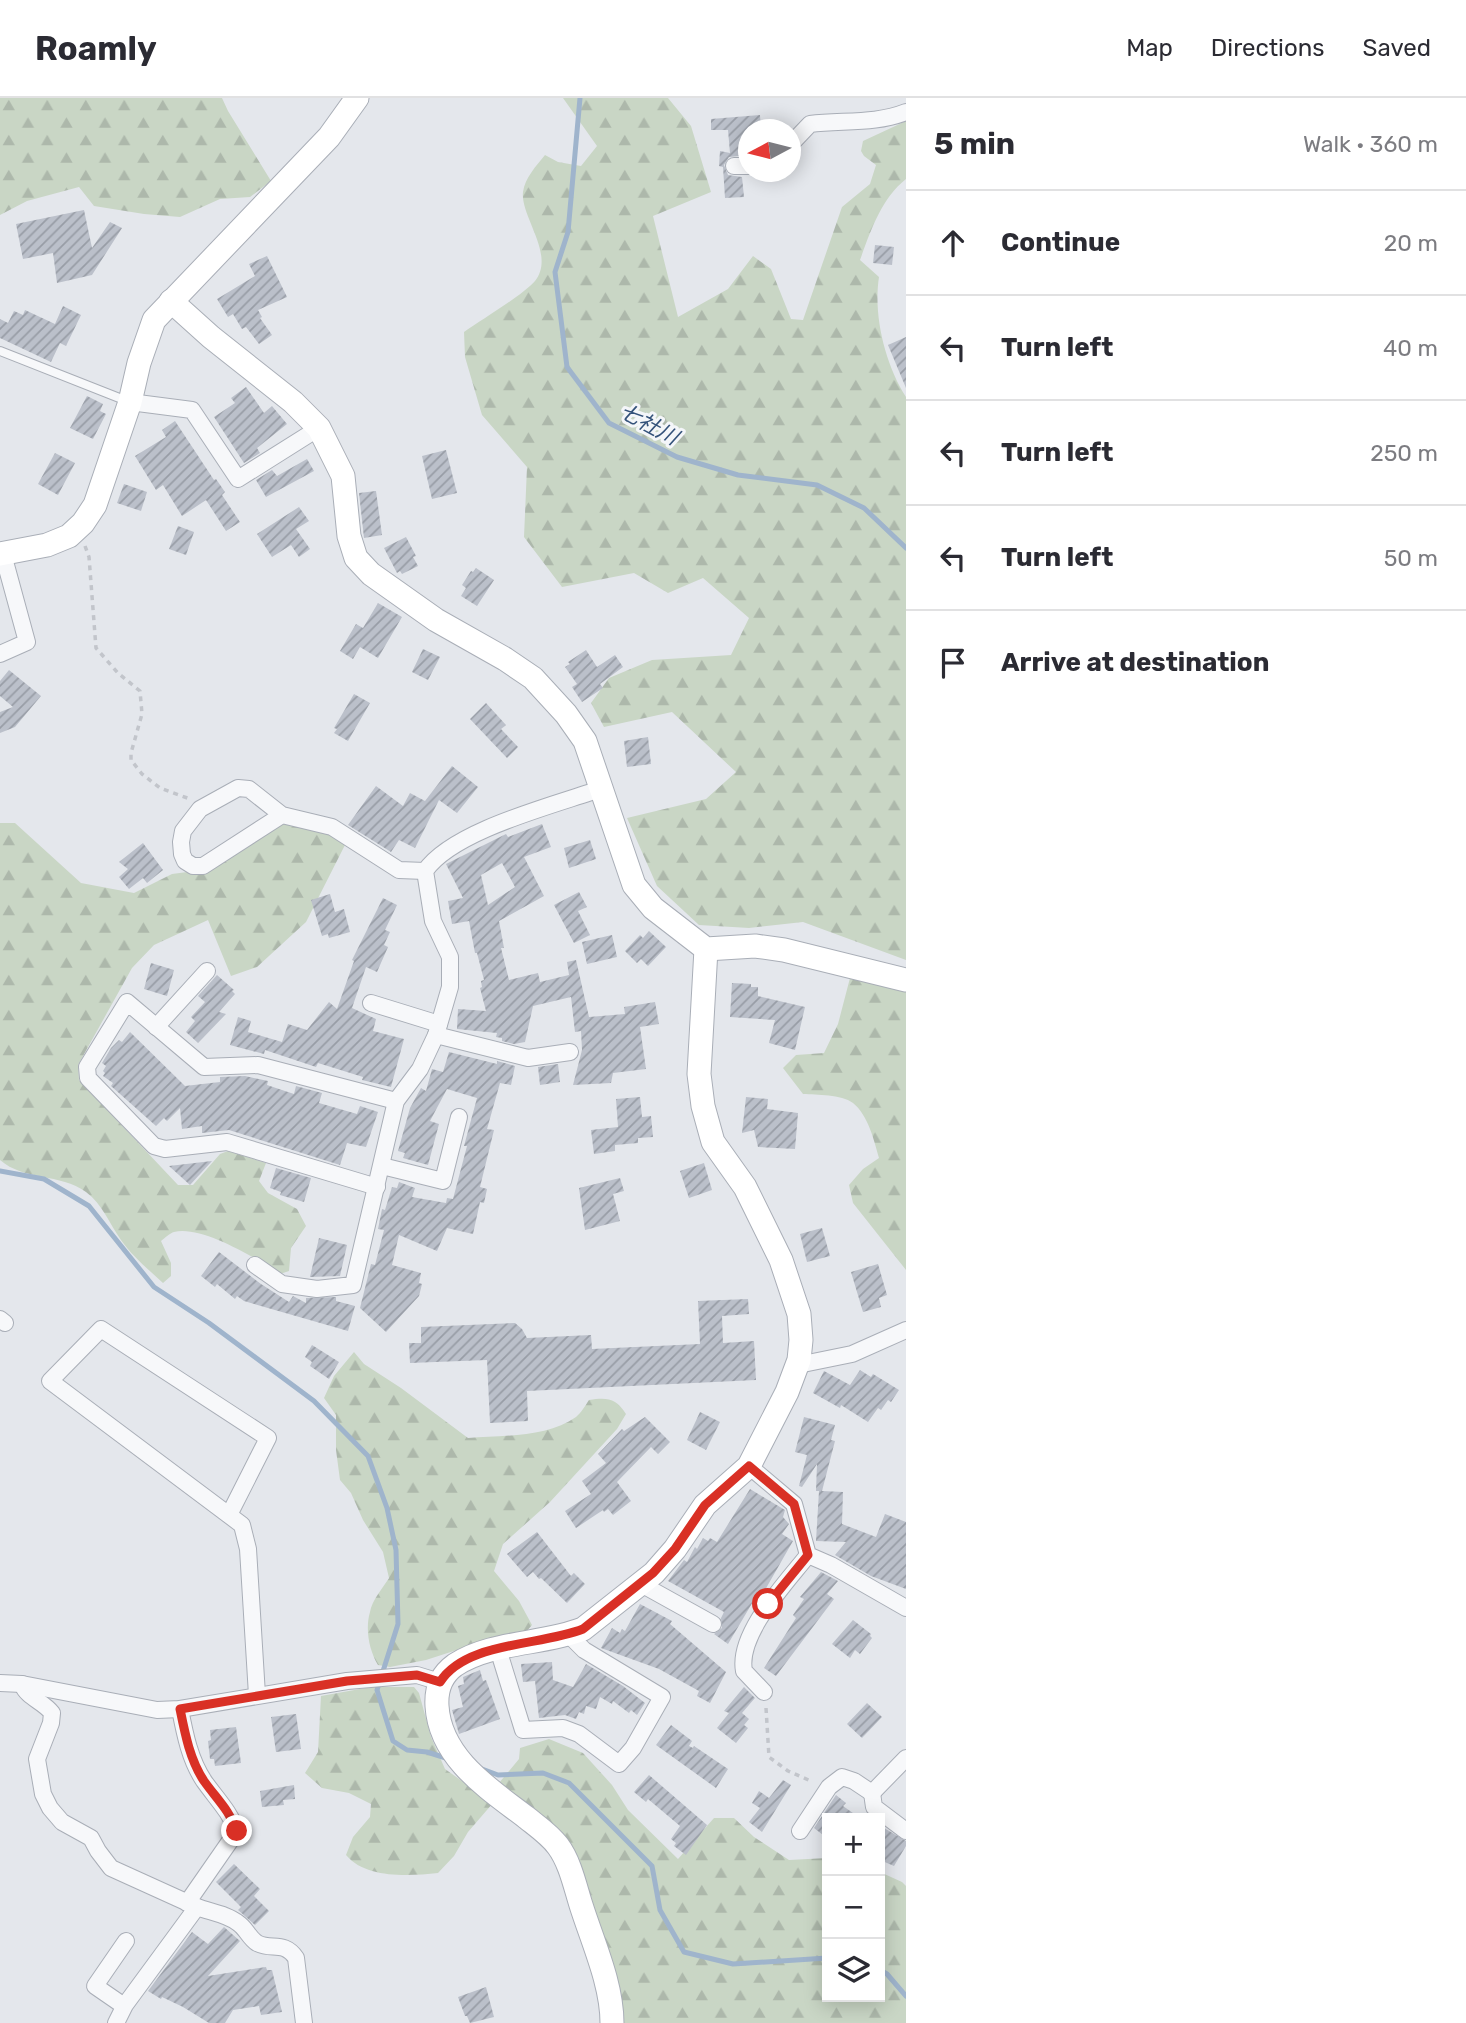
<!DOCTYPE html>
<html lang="en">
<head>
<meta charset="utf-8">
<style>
  :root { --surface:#fff; --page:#f7f7f7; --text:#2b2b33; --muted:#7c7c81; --line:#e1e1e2 }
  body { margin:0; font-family:Rubik,"Noto Sans JP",sans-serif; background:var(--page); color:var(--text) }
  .controls { position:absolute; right:21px; bottom:21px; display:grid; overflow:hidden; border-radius:0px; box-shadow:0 4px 18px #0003 }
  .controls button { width:63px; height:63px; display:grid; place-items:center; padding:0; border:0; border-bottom:2px solid var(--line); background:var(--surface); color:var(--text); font:35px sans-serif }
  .compass { position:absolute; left:738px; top:21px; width:63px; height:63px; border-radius:50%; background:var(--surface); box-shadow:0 4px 18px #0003; rotate:263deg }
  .stop { position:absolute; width:21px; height:21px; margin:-16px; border:5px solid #d93025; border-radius:50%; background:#fff }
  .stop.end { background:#d93025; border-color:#fff; box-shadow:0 2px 7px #0008 }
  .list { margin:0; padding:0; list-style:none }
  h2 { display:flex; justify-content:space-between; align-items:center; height:91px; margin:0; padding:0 28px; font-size:30px }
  h2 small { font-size:23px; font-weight:400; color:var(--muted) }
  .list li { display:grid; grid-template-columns:46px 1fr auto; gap:21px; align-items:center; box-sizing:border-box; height:105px; padding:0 28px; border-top:2px solid var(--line) }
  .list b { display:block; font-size:26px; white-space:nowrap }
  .list em { font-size:23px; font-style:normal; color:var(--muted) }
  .icon { flex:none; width:38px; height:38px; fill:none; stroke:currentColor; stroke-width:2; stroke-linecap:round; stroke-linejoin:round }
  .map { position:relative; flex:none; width:906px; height:1925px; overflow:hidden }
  header { display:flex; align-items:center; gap:42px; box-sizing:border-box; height:98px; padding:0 35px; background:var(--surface); border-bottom:2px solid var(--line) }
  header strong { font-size:33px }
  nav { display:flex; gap:38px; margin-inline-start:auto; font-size:24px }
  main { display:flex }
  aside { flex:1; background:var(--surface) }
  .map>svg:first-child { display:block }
  .forest { fill:url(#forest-firs) }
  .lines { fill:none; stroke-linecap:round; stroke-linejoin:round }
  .stream { stroke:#9fb4cc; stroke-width:5 }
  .building { fill:url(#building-hatch); fill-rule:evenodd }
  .lane-casing { stroke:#a9aeb7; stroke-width:10 }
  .street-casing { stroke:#a9aeb7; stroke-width:18 }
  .secondary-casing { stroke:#a9aeb7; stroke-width:25 }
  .path { stroke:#c2c5cb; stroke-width:3.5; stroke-dasharray:5 5; stroke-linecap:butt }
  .lane { stroke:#f7f8fa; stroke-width:8 }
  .street { stroke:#f7f8fa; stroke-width:16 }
  .secondary { stroke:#fff; stroke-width:23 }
  .route { stroke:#d93025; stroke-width:9 }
  .labels { text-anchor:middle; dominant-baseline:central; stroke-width:6; stroke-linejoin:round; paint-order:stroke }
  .water-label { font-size:21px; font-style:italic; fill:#34527a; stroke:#f4f6f9 }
</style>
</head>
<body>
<header>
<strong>Roamly</strong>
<nav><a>Map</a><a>Directions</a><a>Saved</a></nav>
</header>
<main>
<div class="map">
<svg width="906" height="1925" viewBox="0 0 906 1925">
  <defs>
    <pattern id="forest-firs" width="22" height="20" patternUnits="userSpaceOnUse" patternTransform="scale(1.75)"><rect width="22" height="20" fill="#c9d6c5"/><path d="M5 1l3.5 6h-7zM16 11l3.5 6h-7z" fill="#adb8ab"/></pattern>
    <pattern id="building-hatch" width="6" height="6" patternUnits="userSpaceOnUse" patternTransform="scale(1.75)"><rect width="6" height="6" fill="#bbc0ca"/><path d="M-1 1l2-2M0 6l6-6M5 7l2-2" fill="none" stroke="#989da6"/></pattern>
  </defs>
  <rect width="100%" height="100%" fill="#e4e7ec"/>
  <!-- forest -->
  <g class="forest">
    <polygon points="0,0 222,0 228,13 271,83 250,99 220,101 180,119 144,116 94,108 79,89 27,103 0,117"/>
    <path d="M563,0H668L691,28L711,94L653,118L678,219L728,191L753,158L771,171L791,221L803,222L842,109L870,86L876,67L864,58L861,53L863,43L906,23V81C881,101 871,132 860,162L879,179C873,217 885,266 906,299V862L803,824L749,830L699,827L657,788L627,720L706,701L736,674L672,614L604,629L591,605L609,580L652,562L731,557L749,520L703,480L668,495L634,475L562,489L524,439L527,369L482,317L465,259L464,234C481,222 523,197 535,183C556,157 520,118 523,94C525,80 536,68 545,57L558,64L581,68L597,48Z"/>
    <path d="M279,719L326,734L345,747L306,824L257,869L231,878L208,822L154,847L132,870L78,967L79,982L178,1087H193L220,1056L228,1053L266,1065L259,1083L268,1095L297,1111L306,1128L291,1150L289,1173L280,1176C257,1161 202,1127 174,1134C170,1135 165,1140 161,1143L171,1165V1178L163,1185C148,1171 132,1158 121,1142C109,1125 103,1107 86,1094C60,1075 24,1083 0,1062V725H15L81,785L134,795L172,776L210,771Z"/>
    <path d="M850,880L906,893V1172L853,1105L849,1087L863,1071L879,1060C874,1042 868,1017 853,1005C841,996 817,997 803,996L783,970L796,957L824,955L838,926Z"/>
    <path d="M354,1254L364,1266L401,1290L468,1340C502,1337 547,1340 576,1319C581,1315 585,1308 589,1302C607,1299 616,1300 626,1316L617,1331L550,1404L503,1446L494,1473L519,1503L532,1527L526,1534L491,1541L426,1562L390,1569L378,1567C369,1552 365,1531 370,1514C372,1502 383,1490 389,1480L383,1454L363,1422L351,1395L340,1382L336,1352V1317L324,1300L334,1278Z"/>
    <path d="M371,1589H414L419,1595L431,1639L445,1671L493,1705L468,1734L454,1758L438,1775C409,1778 366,1781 346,1757L353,1739L370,1719L371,1706L349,1695L322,1690L305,1675L318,1654L321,1598Z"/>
    <polygon points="549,1641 583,1655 612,1687 628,1712 678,1761 714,1720 734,1720 754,1739 789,1762 827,1760 827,1899 880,1899 880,1774 902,1784 906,1788 906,1925 620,1925 576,1764 499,1685 519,1661 520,1650"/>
  </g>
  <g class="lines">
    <!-- stream -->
    <g class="stream">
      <polyline points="580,0 568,134 555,174 567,269 609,325 677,359 738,377 817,387 864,410 906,450"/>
      <polyline points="0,1073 44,1081 89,1108 154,1189 209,1225 314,1303 368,1358 387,1410 396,1452 398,1526 377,1592 393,1643 407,1652 427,1654 449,1661"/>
      <polyline points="482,1671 498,1677 543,1675 569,1685 652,1768 660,1812 684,1854 733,1866 827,1860"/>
      <polyline points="880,1872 887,1876 906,1898"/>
    </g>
  </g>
  <!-- building -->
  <g class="building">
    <polygon points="760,17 761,32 748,32 748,57 729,59 724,67 728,77 742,79 744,99 725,100 723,69 719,68 720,53 730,55 728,32 735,32 711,32 711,21"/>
    <polygon points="84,112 92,150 110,124 122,130 92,177 57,185 53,155 23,161 16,126"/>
    <polygon points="875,147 894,149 892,167 873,165"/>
    <polygon points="267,158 287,199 258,212 262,219 260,220 272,237 259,246 246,229 242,231 233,216 228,219 217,201 255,178 249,166"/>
    <polygon points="63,208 81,217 66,248 60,245 51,264 0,240 0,221 8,225 14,213 23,217 25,212 55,226"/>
    <polygon points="906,239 906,290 888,247"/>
    <polygon points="246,289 264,315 272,308 287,326 257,350 260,355 244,365 214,319 235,305 231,300"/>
    <polygon points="87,298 103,306 100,313 106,316 93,341 70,330"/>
    <polygon points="175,323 214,382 216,381 225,394 222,397 240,424 226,433 206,402 182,418 163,387 156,392 135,358 166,339 162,332"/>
    <polygon points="446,352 457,395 432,401 422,358"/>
    <polygon points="55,355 75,365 58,397 38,386"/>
    <polygon points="307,361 314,373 266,399 256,382 272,372 277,378"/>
    <polygon points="124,386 147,394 141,413 117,405"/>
    <polygon points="376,393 382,437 364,440 359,395"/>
    <polygon points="299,409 309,423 296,431 310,451 299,459 291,447 272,459 257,436"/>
    <polygon points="178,428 194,434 186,457 169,451"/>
    <polygon points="406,439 416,458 413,459 418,468 402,476 400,473 397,475 384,450"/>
    <polygon points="476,470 494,482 477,508 461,498 466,490 462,487 471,473 473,474"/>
    <polygon points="378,505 402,519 378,560 360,549 353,561 340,553 356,526 363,530"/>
    <polygon points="423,551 440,559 428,582 412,574"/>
    <polygon points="586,552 597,569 615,557 623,569 600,586 603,590 582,604 572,589 577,586 565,569 570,566 568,564"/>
    <polygon points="9,572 41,598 15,629 0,635 0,614 13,609 0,598 0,583"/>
    <polygon points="354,596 370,605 348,643 334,635 337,631 334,630"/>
    <polygon points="486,605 506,627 501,631 518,649 507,660 470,621"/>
    <polygon points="648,639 651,666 627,669 624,643"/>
    <polygon points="452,668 478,689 457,715 439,702 415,750 399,742 391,754 348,727 376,688 403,708 410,695 425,703"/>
    <path d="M542,726L551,749L524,759L544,798L499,823L504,850H501L509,882L538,875L540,884L569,877L567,864L576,862L589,919L625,916L624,909L655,904L659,926L640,929L646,971L613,975L611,985L573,987L582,952L581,933L575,934L571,899L533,908L525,944L514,946L502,943V940L496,939L497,935L457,931L458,911L486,913L480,890L482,889L481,883L484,882L477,855H475L469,823L452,826L448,803L463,800L446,766L506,736L508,739ZM502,765L515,789L488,807L481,777Z"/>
    <polygon points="590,742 596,761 569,770 564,750"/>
    <polygon points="143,745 163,772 147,785 143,780 129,791 119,779 128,771 119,764"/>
    <polygon points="579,794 587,809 578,813 590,837 574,845 554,807"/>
    <polygon points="330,796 335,814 344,811 350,834 329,840 328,836 322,838 311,802"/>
    <polygon points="383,800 397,807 385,832 390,834 384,847 388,849 377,874 366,869 352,910 376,921 373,933 404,941 391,989 362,982 363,979 318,965 316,969 265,952 264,956 230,947 238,919 251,923 248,934 282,944 288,926 307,932 329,904 337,911 354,863 352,862"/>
    <polygon points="649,833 666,849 648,868 641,861 637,865 625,853 640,837 643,840"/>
    <polygon points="612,837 617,859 587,866 582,844"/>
    <polygon points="151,865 174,872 167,898 144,891"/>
    <polygon points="217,877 234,892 232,893 235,896 219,914 226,916 198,945 186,934 195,923 191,919 205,904 198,898"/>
    <polygon points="732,885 751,886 751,889 758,889 758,898 805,909 795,952 769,945 775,922 730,919"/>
    <polygon points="130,934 185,988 220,984 220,979 245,978 268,983 267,987 294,996 296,988 322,995 319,1005 357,1016 360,1008 378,1014 366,1049 347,1045 340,1067 229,1032 202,1035 202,1028 182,1031 180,1010 167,1023 164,1020 156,1028 111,988 113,985 103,978 105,975 103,973 106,968 102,965 111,950 119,942 122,944"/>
    <polygon points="449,954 497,966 497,963 515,968 511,987 500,985 487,1031 494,1032 480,1089 487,1091 484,1105 480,1104 473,1136 447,1130 437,1153 399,1137 392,1167 421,1175 419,1185 422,1186 419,1198 386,1234 360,1210 371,1166 375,1167 384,1132 378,1131 382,1111 385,1112 392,1089 397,1090 399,1084 415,1090 412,1099 446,1105 447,1100 453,1101 467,1048 464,1048 477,1000 447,991 430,1023 439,1026 428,1067 403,1060 405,1055 398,1053 410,1010 421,990 426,993 432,971 443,974"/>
    <polygon points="558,966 560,984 540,987 538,969"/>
    <polygon points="640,999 642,1019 651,1018 653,1039 638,1040 638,1045 615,1047 615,1053 594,1056 591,1032 618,1029 616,1001"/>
    <polygon points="746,999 768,1001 767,1011 798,1015 795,1051 758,1049 754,1032 742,1035"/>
    <polygon points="212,1063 190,1087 169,1068"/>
    <polygon points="704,1065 712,1092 689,1100 680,1073"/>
    <polygon points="276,1070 311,1080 304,1104 280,1097 281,1094 270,1090"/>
    <polygon points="620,1080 624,1093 613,1096 620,1123 585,1132 579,1090"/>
    <polygon points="822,1130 830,1158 807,1164 800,1136"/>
    <polygon points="319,1140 347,1147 340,1178 310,1179"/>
    <polygon points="219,1154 261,1186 289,1204 293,1198 306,1205 306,1200 336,1199 336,1203 355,1208 348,1233 244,1203 237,1198 235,1201 217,1186 215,1189 201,1178"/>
    <polygon points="878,1166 887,1197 879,1200 881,1209 863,1214 851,1174"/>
    <polygon points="748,1201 749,1216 722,1218 723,1245 754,1243 756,1282 527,1293 528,1323 490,1325 487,1262 410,1265 409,1245 421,1245 421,1229 515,1225 522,1231 527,1240 591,1237 592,1251 700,1246 698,1203"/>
    <polygon points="312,1247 339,1264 329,1281 310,1268 312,1264 305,1259"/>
    <polygon points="860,1272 871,1279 873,1276 899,1292 891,1304 888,1302 881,1312 878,1310 868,1324 841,1307 840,1310 813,1295 824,1273 850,1287"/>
    <polygon points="700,1314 720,1324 706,1352 687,1342"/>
    <polygon points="645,1319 670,1344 658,1356 651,1349 617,1384 631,1403 613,1417 608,1411 604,1414 603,1412 576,1430 565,1413 591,1396 582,1383 606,1365 598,1356 622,1331 624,1333"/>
    <polygon points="804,1319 835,1327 831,1342 835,1343 822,1393 843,1394 842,1426 876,1439 885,1416 906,1424 906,1491 871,1478 835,1457 846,1444 816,1443 819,1393 816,1393 817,1366 802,1389 799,1388 807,1357 795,1354"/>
    <polygon points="750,1391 785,1412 783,1419 789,1426 782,1436 793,1443 761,1499 757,1497 728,1546 714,1536 722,1530 721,1520 724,1514 668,1483 684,1462 687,1464 695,1449 697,1451 703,1440 708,1443 710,1440 717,1444"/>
    <polygon points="537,1434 571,1478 574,1475 585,1486 567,1505 541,1480 539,1481 533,1474 527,1479 507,1456"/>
    <polygon points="821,1474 838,1483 827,1496 834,1501 776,1578 764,1570 796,1520 793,1517 804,1501 800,1499"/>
    <polygon points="640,1506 672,1523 670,1526 726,1574 710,1605 697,1598 699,1593 659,1571 601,1550 612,1530 620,1535 622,1531 625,1533"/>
    <polygon points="853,1522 871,1536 870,1538 872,1540 860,1556 855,1552 850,1560 832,1546"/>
    <polygon points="552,1564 553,1582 573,1589 586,1566 623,1588 645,1605 637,1617 631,1612 629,1615 613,1603 612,1606 600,1599 596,1611 586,1608 584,1616 579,1614 576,1621 565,1617 539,1620 535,1583 523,1584 521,1566"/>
    <polygon points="480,1572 483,1583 486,1582 500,1621 459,1636 452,1612 463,1609 458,1588 464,1586 463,1579"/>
    <polygon points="744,1589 755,1600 742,1615 749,1621 744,1627 748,1630 736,1645 717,1630 729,1615 724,1613"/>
    <polygon points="867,1605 882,1619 862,1640 847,1626"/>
    <polygon points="296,1616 301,1651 276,1654 271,1619"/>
    <polygon points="671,1627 692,1643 689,1648 693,1650 694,1648 728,1671 716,1690 656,1647"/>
    <polygon points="236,1629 241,1665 215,1668 214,1661 210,1661 208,1643 211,1642 210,1632"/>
    <polygon points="649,1677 707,1727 686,1757 674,1748 676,1745 671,1741 680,1728 648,1701 646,1704 634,1694"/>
    <polygon points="783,1682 791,1687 762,1734 749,1724 760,1710 752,1705 759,1693 769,1700"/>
    <polygon points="294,1687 295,1701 283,1702 284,1707 262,1709 260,1693"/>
    <polygon points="836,1697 846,1705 843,1708 860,1720 827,1720 827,1731 823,1737 814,1730"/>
    <polygon points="884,1730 906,1743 906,1748 894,1768 880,1762 880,1737"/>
    <polygon points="234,1766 260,1791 254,1798 269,1813 255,1827 238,1812 241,1809 216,1784"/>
    <polygon points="224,1829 240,1843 208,1878 266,1869 267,1872 272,1872 282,1914 261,1917 259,1908 233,1912 225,1925 209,1925 183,1909 162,1899 161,1901 148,1893 192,1834 208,1846"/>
    <polygon points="486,1889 494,1919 470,1925 467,1918 465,1918 458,1899"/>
  </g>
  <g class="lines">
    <defs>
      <polyline id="lane" points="0,253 127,303"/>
      <g id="street">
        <path d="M790,47L810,26C843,22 876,26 906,14"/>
        <polyline points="734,68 748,68"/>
        <polyline points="130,304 192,312 238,381 319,330"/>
        <polyline points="0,556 27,544 3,456"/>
        <polyline points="282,717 203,768 193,768 185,763 182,756 181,744 183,733 200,711 238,690 249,691 282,717 332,729 399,772 425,773"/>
        <polyline points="371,905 439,926"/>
        <polyline points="156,929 207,873"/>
        <polyline points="436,937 528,960 570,954"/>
        <polyline points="382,1068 443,1083 459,1019"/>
        <polyline points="377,1089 227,1044 165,1051 154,1048 88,980 87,969 127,904 204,969 258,967 396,1003"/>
        <path d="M255,1167L282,1186L317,1191L353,1187L396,1003L420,971L436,937L450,889V859L433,823L425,773C453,732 555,707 603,690"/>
        <polyline points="0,1221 5,1225"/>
        <polyline points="798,1267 852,1256 906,1232"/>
        <polyline points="749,1368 794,1406 808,1457 831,1467 906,1510"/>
        <polyline points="229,1417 268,1340 101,1231 50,1283 242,1427 248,1451 257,1597"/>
        <polyline points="641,1486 713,1526"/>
        <polyline points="498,1551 523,1632 563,1630 579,1636 619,1666 633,1650 662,1599 584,1552 569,1537"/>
        <polyline points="0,1585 22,1586 157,1612 180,1611 347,1583 417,1577 440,1584"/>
        <path d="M22,1586C27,1600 43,1603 52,1615L51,1625L37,1661L43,1696L50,1710L62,1724L91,1740L98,1753L111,1770L197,1809"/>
        <path d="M764,1594L744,1573C737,1536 786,1485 808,1457"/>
        <path d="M180,1611C185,1637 190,1662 204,1683C216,1700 230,1714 237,1733L187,1805"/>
        <polyline points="872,1695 874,1709 906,1733"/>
        <polyline points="800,1733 829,1689 842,1679 854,1683 872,1695 906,1660"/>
        <polyline points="124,1908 95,1888 126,1843"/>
        <path d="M116,1925L125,1907L197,1809C210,1814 227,1816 238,1825C246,1830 249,1840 257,1845C271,1853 284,1842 296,1860L304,1925"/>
      </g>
      <g id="secondary">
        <polyline points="171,203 211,239 293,304 319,330 343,378 349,438 356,460 371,476 436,522 505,561 533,580 566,616 585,643 634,787 653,810 706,851 755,848 784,852 906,882"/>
        <polyline points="0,456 47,447 69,438 83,425 95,407 130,304 139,265 154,222 329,39 357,0"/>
        <path d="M612,1925C612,1886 593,1845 581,1807C575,1788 570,1764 558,1748C550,1737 537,1728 527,1720C489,1691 440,1660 437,1608C436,1592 441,1577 455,1567C492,1543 542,1547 583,1531L654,1475L675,1451L705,1407L749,1368L787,1294L799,1262L801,1242L799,1216L781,1162L745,1089L713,1044L703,1008L699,976L706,851"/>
      </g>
    </defs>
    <!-- lane casing -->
    <use href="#lane" class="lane-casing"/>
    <!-- street casing -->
    <use href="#street" class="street-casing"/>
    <!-- secondary casing -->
    <use href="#secondary" class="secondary-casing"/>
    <!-- path -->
    <g class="path">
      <polyline points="85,448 89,459 96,550 118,575 140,593 142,616 131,655 131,662 142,676 160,690 190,701"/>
      <polyline points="766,1610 769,1659 788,1673 813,1684"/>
    </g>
    <!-- lane -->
    <use href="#lane" class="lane"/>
    <!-- street -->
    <use href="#street" class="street"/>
    <!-- secondary -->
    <use href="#secondary" class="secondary"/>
  </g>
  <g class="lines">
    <!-- route -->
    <path class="route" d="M237,1733C230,1713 216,1700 204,1683C190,1662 185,1636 180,1611L347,1583L417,1577L440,1584C466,1543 541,1548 583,1531L653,1475L675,1451L705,1407L749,1368L794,1406L808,1457L768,1506"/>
  </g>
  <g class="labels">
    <!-- water labels -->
    <g class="water-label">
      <text transform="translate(649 326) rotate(28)">七社川</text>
    </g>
  </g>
</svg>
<div class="controls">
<button>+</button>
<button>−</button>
<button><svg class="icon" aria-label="layers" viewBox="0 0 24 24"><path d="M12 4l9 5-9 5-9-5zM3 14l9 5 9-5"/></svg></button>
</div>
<svg class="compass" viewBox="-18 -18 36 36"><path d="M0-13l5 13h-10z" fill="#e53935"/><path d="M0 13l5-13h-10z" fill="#7c7c81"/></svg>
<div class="stop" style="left:768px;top:1506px"></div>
<div class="stop end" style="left:237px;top:1733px"></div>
</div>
<aside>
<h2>5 min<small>Walk · 360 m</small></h2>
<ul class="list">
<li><svg class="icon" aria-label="ahead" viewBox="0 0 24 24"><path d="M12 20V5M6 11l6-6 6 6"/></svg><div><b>Continue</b></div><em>20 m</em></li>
<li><svg class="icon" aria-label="left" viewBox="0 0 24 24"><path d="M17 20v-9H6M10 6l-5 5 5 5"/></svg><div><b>Turn left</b></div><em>40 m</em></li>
<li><svg class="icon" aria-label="left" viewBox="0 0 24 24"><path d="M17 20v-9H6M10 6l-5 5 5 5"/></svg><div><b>Turn left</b></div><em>250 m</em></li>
<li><svg class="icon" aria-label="left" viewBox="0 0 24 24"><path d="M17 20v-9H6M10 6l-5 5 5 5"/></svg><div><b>Turn left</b></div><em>50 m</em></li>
<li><svg class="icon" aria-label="arrive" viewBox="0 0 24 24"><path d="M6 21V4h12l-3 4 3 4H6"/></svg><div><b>Arrive at destination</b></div></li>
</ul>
</aside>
</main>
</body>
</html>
